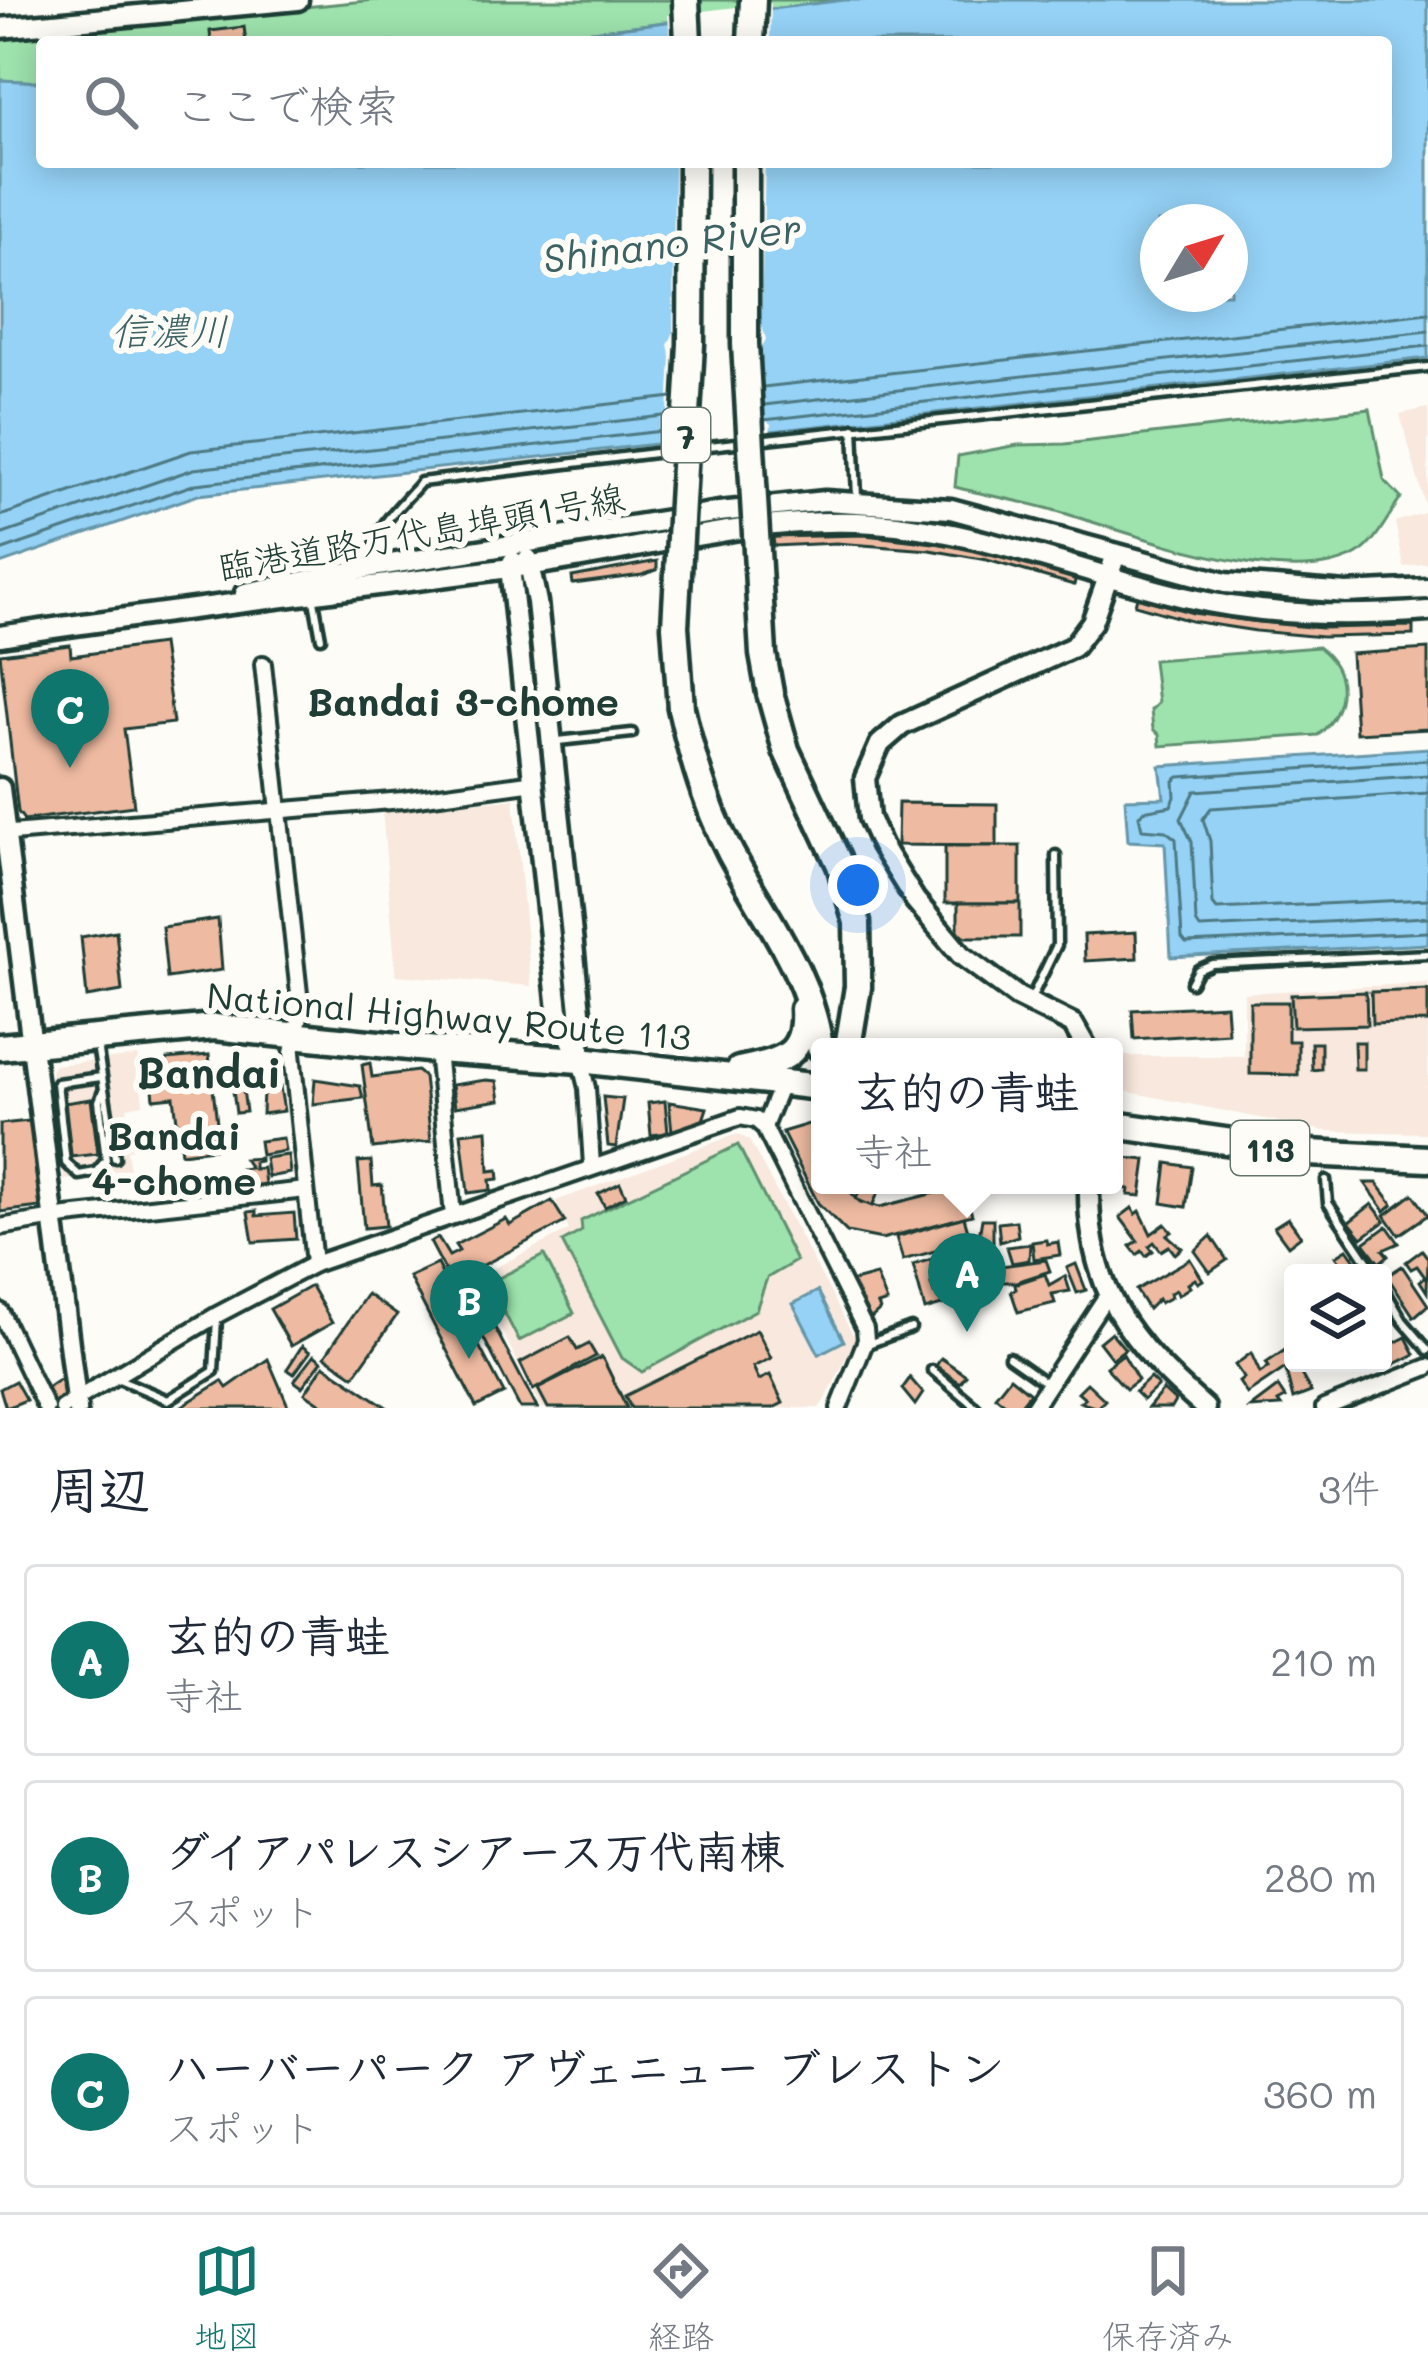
<!DOCTYPE html>
<html lang="ja">
<head>
<meta charset="utf-8">
<style>
  :root { --surface:#fff; --page:#f2f2f3; --text:#1f2937; --muted:#747a83; --line:#e0e1e3; --accent:#0f766e }
  body { margin:0; font-family:Mali,"Klee One",sans-serif; background:var(--page); color:var(--text) }
  .controls { position:absolute; right:36px; bottom:36px; display:grid; overflow:hidden; border-radius:12px; box-shadow:0 6px 30px #0003 }
  .controls button { width:108px; height:108px; display:grid; place-items:center; padding:0; border:0; border-bottom:3px solid var(--line); background:var(--surface); color:var(--text); font:60px sans-serif }
  .compass { position:absolute; left:1140px; top:204px; width:108px; height:108px; border-radius:50%; background:var(--surface); box-shadow:0 6px 30px #0003; rotate:52deg }
  .you { position:absolute; left:858px; top:885px; width:42px; height:42px; margin:-30px; border:9px solid #fff; border-radius:50%; background:#1a73e8; box-shadow:0 0 0 18px #1a73e833 }
  .badge { display:grid; place-items:center; width:78px; height:78px; border-radius:50%; background:var(--accent); color:#fff; font-size:39px; font-weight:700 }
  .pin { position:absolute; translate:-50% -99px; filter:drop-shadow(0 3px 6px #0008) }
  .pin::after { content:''; position:absolute; top:63px; width:42px; height:36px; background:inherit; clip-path:polygon(0 0,100% 0,50% 100%) }
  .popup { position:absolute; left:811px; top:1038px; width:312px; height:156px; box-sizing:border-box; display:grid; place-content:center; border-radius:12px; background:var(--surface); filter:drop-shadow(0 3px 9px #0005); font-size:39px; white-space:nowrap; color:var(--muted) }
  .popup b { font-size:45px; color:var(--text) }
  .popup::after { content:''; position:absolute; left:50%; top:100%; margin-left:-24px; border:24px solid transparent; border-top-color:var(--surface) }
  .list { margin:0; padding:0; list-style:none }
  h2 { display:flex; justify-content:space-between; align-items:center; height:156px; margin:0; padding:0 48px; font-size:51px }
  h2 small { font-size:39px; font-weight:400; color:var(--muted) }
  .list li { display:grid; grid-template-columns:78px 1fr auto; gap:36px; align-items:center; box-sizing:border-box; height:192px; margin:0 24px 24px; padding:0 24px; border:3px solid var(--line); border-radius:12px }
  .list b { display:block; font-size:45px; white-space:nowrap }
  .list p { margin:0; font-size:39px; white-space:nowrap; color:var(--muted) }
  .list em { font-size:39px; font-style:normal; color:var(--muted) }
  .icon { flex:none; width:66px; height:66px; fill:none; stroke:currentColor; stroke-width:2; stroke-linecap:round; stroke-linejoin:round }
  .map { position:relative; flex:none; width:1428px; height:1408px; overflow:hidden }
  .search { position:absolute; background:var(--surface); box-shadow:0 6px 30px #0003; left:36px; right:36px; top:36px; height:132px; display:flex; align-items:center; gap:30px; box-sizing:border-box; padding:0 42px; border-radius:12px; color:var(--muted); font-size:45px }
  .sheet { height:804px; background:var(--surface) }
  nav { display:flex; justify-content:space-around; align-items:center; box-sizing:border-box; height:168px; border-top:3px solid var(--line); background:var(--surface); font-size:33px; color:var(--muted) }
  nav a { display:grid; justify-items:center; gap:6px }
  nav .on { color:var(--accent) }
  .map>svg:first-child { display:block }
  .built { fill:#f8e8dd }
  .green { fill:#9ee2ad; stroke:#5e9070; stroke-width:3 }
  .water { fill:#95d2f6; stroke:#6696a8; stroke-width:3; fill-rule:evenodd }
  .pier { fill:#fdfcf7 }
  .lines { fill:none; stroke-linecap:round; stroke-linejoin:round }
  .shore { stroke:#4e7982; stroke-width:3 }
  .building { fill:#eebaa1; stroke:#1f3d34; stroke-width:3 }
  .lane-casing { stroke:#1f3d34; stroke-width:15 }
  .street-casing { stroke:#1f3d34; stroke-width:22 }
  .secondary-casing { stroke:#1f3d34; stroke-width:27 }
  .highway-casing { stroke:#1f3d34; stroke-width:33 }
  .lane { stroke:#fdfcf7; stroke-width:6 }
  .street { stroke:#fdfcf7; stroke-width:14 }
  .secondary { stroke:#fdfcf7; stroke-width:18 }
  .highway { stroke:#fdfcf7; stroke-width:24 }
  .highway-bridge-casing { stroke:#1f3d34; stroke-width:33; stroke-linecap:butt }
  .highway-bridge { stroke:#fdfcf7; stroke-width:24 }
  .labels { text-anchor:middle; dominant-baseline:central; stroke-width:12; stroke-linejoin:round; paint-order:stroke }
  .shield { fill:#fdfcf7; stroke:#62766e; stroke-width:3 }
  .shield-label { font-size:33px; font-weight:bold; fill:#1f3d34 }
  .street-label { font-size:36px; fill:#1f3d34; stroke:#fdfcf7 }
  .water-label { font-size:39px; font-style:italic; fill:#3c6264; stroke:#fdfcf7 }
  .neighbourhood-label { font-size:39px; font-weight:bold; fill:#1f3d34; stroke:#fdfcf7 }
  .quarter-label { font-size:42px; font-weight:bold; fill:#1f3d34; stroke:#fdfcf7 }
</style>
</head>
<body>
<div class="map">
<svg width="1428" height="1408" viewBox="0 0 1428 1408">
  <rect width="100%" height="100%" fill="#fdfcf7"/>
  <filter id="ink" filterUnits="userSpaceOnUse"><feTurbulence type="fractalNoise" baseFrequency=".00833" numOctaves="2"/><feDisplacementMap in="SourceGraphic" scale="24" xChannelSelector="R" yChannelSelector="G"/><feConvolveMatrix kernelMatrix="1 2 1 2 8 2 1 2 1" color-interpolation-filters="sRGB"/></filter>
  <g filter="url(#ink)">
    <!-- built -->
    <g class="built">
      <polygon points="1428,408 1428,563 1404,567 1395,522 1427,512 1400,414"/>
      <polygon points="514,799 531,986 396,975 382,809"/>
      <polygon points="1428,983 1428,1133 1325,1131 1114,1089 1114,1056 1244,1056 1244,993"/>
      <polygon points="138,1056 143,1104 127,1107 133,1149 127,1150 130,1172 64,1180 51,1071 55,1065"/>
      <polygon points="737,1134 749,1140 855,1339 827,1397 819,1408 541,1408 475,1278 569,1230 556,1201"/>
    </g>
    <!-- green -->
    <g class="green">
      <polygon points="375,0 845,0 504,42 42,42 42,82 0,80 0,37"/>
      <path d="M1370,409L1384,480L1401,498C1390,513 1377,540 1362,551C1292,599 1121,528 1046,508C1016,500 985,495 955,487L958,456L1018,445L1065,444Z"/>
      <path d="M1318,647C1350,671 1348,710 1318,735L1160,746L1159,735L1153,729L1151,710L1158,703L1153,660Z"/>
      <polygon points="738,1145 796,1261 767,1278 756,1310 642,1372 622,1358 562,1242 582,1231 581,1221"/>
      <polygon points="544,1255 574,1313 519,1341 489,1283"/>
    </g>
    <!-- water -->
    <g class="water">
      <path d="M845,0H1428V358L198,495L0,564V80L42,82V162H1386V42H504ZM1158,222H1230V294H1158Z"/>
      <polygon points="1428,748 1428,944 1171,957 1165,843 1128,841 1125,799 1164,798 1160,766"/>
      <polygon points="818,1291 844,1341 819,1354 793,1304"/>
    </g>
    <!-- pier -->
    <g class="pier">
      <polygon points="771,3 770,42 670,42 668,15"/>
      <polygon points="674,162 765,162 761,323 766,339 761,349 765,420 771,424 770,437 666,449 671,357 668,345 673,334"/>
    </g>
    <g class="lines">
      <!-- shore -->
      <g class="shore">
        <polyline points="763,387 1428,313"/>
        <polyline points="764,405 1428,331"/>
        <polyline points="764,420 1428,346"/>
        <polyline points="0,516 191,451 673,397"/>
        <polyline points="0,535 194,469 672,415"/>
        <polyline points="0,551 196,484 671,430"/>
        <polyline points="1428,760 1179,777 1174,781 1175,797 1171,806 1143,811 1139,816 1142,829 1166,831 1176,839 1182,938 1186,943 1428,932"/>
        <polyline points="1428,775 1195,791 1181,819 1192,842 1196,922 1200,928 1428,917"/>
        <polyline points="1428,793 1211,808 1203,819 1210,841 1213,904 1217,909 1428,899"/>
      </g>
    </g>
    <!-- building -->
    <g class="building">
      <polygon points="244,27 246,42 211,42 210,31"/>
      <polygon points="865,535 977,548 1076,576 1074,585 987,560 930,550 836,543 774,546 773,537"/>
      <polygon points="657,561 657,570 642,575 573,584 572,577"/>
      <polygon points="1137,597 1193,613 1258,622 1321,628 1413,626 1413,635 1322,637 1256,631 1191,621 1135,605"/>
      <polygon points="162,644 173,723 124,729 134,806 24,820 18,812 0,654 70,645 71,656"/>
      <polygon points="1428,649 1428,729 1356,733 1351,654"/>
      <polygon points="898,803 997,804 997,846 897,845"/>
      <rect x="945" y="846" width="75" height="57"/>
      <polygon points="958,903 1020,903 1020,937 966,937 958,932"/>
      <polygon points="218,919 222,970 167,978 162,927"/>
      <polygon points="116,931 122,991 87,997 81,937"/>
      <polygon points="1136,932 1137,958 1085,961 1084,935"/>
      <polygon points="1428,990 1428,1022 1372,1024 1371,992"/>
      <polygon points="1366,992 1367,1025 1293,1027 1291,995"/>
      <polygon points="1250,1002 1288,1002 1288,1041 1298,1041 1298,1075 1250,1074"/>
      <polygon points="1226,1005 1228,1033 1134,1039 1132,1010"/>
      <polygon points="1354,1042 1364,1042 1364,1069 1355,1069"/>
      <polygon points="1311,1043 1321,1043 1321,1069 1312,1070"/>
      <polygon points="209,1055 220,1148 181,1153 174,1097 154,1099 151,1068 167,1066 167,1059"/>
      <polygon points="370,1063 372,1077 417,1071 424,1077 431,1141 373,1148 362,1065"/>
      <polygon points="241,1074 246,1112 236,1113 231,1076"/>
      <polygon points="315,1079 360,1086 363,1098 313,1104"/>
      <polygon points="486,1080 497,1081 500,1100 455,1107 452,1085"/>
      <polygon points="280,1087 284,1111 262,1114 263,1090"/>
      <polygon points="603,1097 623,1099 616,1147 608,1146"/>
      <polygon points="91,1099 98,1154 70,1157 64,1103"/>
      <polygon points="665,1101 668,1133 651,1135 648,1103"/>
      <polygon points="669,1102 707,1108 703,1120 672,1132"/>
      <polygon points="30,1121 40,1207 0,1212 0,1124"/>
      <polygon points="812,1123 820,1139 820,1185 844,1185 860,1202 880,1207 943,1191 941,1185 963,1185 972,1215 882,1239 847,1232 818,1203 782,1132"/>
      <polygon points="487,1130 489,1171 498,1170 499,1179 490,1180 491,1190 468,1193 461,1133"/>
      <polygon points="283,1138 285,1151 261,1155 259,1141"/>
      <polygon points="288,1155 290,1173 268,1177 265,1158"/>
      <polygon points="1114,1157 1146,1160 1141,1196 1128,1195 1129,1189 1109,1186 1114,1185"/>
      <polygon points="260,1158 260,1161 254,1162 254,1169 263,1168 265,1184 243,1187 241,1169 250,1168 244,1159"/>
      <polygon points="371,1161 373,1186 382,1185 386,1226 364,1228 358,1162"/>
      <polygon points="1167,1163 1192,1167 1186,1207 1162,1203"/>
      <polygon points="620,1183 626,1196 605,1207 598,1194"/>
      <polygon points="1365,1183 1377,1183 1393,1204 1385,1211"/>
      <polygon points="862,1185 882,1185 872,1206 856,1199"/>
      <polygon points="1413,1194 1428,1215 1399,1235 1385,1215"/>
      <polygon points="552,1201 565,1222 451,1282 430,1242 438,1238 449,1256 459,1251 455,1245 506,1219 510,1225"/>
      <polygon points="1372,1204 1385,1221 1362,1238 1349,1222"/>
      <polygon points="1132,1208 1136,1214 1140,1211 1151,1234 1165,1224 1172,1232 1167,1235 1182,1248 1175,1254 1169,1246 1161,1251 1154,1242 1149,1246 1153,1251 1146,1256 1142,1251 1137,1255 1130,1246 1138,1241 1120,1217"/>
      <polygon points="256,1211 256,1216 294,1213 296,1239 253,1242 248,1212"/>
      <polygon points="964,1217 971,1241 903,1260 896,1237"/>
      <polygon points="1288,1218 1301,1236 1288,1246 1274,1227"/>
      <polygon points="982,1219 993,1219 993,1242 978,1242"/>
      <polygon points="1016,1221 1018,1236 1000,1242 998,1223"/>
      <polygon points="1387,1226 1399,1243 1383,1250 1388,1256 1379,1263 1364,1243"/>
      <polygon points="1211,1236 1227,1260 1210,1272 1195,1251"/>
      <polygon points="1046,1240 1047,1244 1058,1242 1060,1255 1034,1259 1032,1242"/>
      <polygon points="1030,1244 1029,1260 1012,1263 1007,1247"/>
      <polygon points="970,1247 972,1273 931,1284 934,1293 938,1291 942,1305 925,1310 913,1265"/>
      <polygon points="992,1248 994,1264 979,1265 978,1250"/>
      <polygon points="1347,1249 1357,1263 1346,1270 1336,1256"/>
      <polygon points="1422,1250 1428,1258 1427,1292 1420,1281 1425,1277 1417,1266 1411,1269 1406,1262"/>
      <polygon points="1190,1259 1203,1280 1198,1283 1195,1279 1188,1284 1190,1287 1178,1295 1176,1290 1170,1293 1171,1297 1160,1303 1158,1299 1148,1309 1136,1290"/>
      <polygon points="1046,1260 1050,1271 1016,1282 1002,1282 1002,1275 978,1275 978,1269"/>
      <polygon points="437,1264 457,1304 468,1297 474,1308 462,1314 504,1393 476,1407 409,1277"/>
      <polygon points="1076,1264 1086,1290 1077,1293 1067,1268"/>
      <polygon points="1402,1266 1428,1305 1414,1317 1387,1276"/>
      <polygon points="1045,1274 1049,1285 1065,1276 1070,1291 1052,1294 1055,1303 1018,1312 1011,1291 1016,1289 1015,1284"/>
      <polygon points="876,1275 887,1302 878,1305 880,1310 869,1320 850,1282"/>
      <polygon points="968,1277 999,1277 999,1287 977,1287 977,1281 968,1281"/>
      <polygon points="311,1286 332,1323 291,1346 270,1309"/>
      <polygon points="475,1290 537,1408 520,1408 471,1314 481,1309 472,1292"/>
      <polygon points="367,1294 397,1315 354,1376 325,1356"/>
      <polygon points="757,1330 771,1358 753,1367 759,1380 770,1375 783,1403 773,1408 631,1408 625,1396"/>
      <polygon points="1111,1332 1125,1349 1112,1359 1099,1342"/>
      <polygon points="570,1337 577,1350 589,1344 596,1356 533,1390 520,1363"/>
      <polygon points="1406,1337 1415,1354 1393,1365 1385,1348"/>
      <polygon points="302,1346 310,1352 294,1374 287,1369"/>
      <polygon points="1291,1346 1293,1363 1247,1394 1239,1382 1244,1378 1235,1365 1251,1353 1260,1373 1269,1367 1266,1363"/>
      <polygon points="1123,1354 1138,1380 1126,1389 1106,1367"/>
      <polygon points="314,1355 322,1361 302,1387 294,1381"/>
      <polygon points="602,1357 627,1408 548,1408 538,1389"/>
      <polygon points="941,1358 966,1375 960,1383 936,1366"/>
      <polygon points="268,1359 289,1408 179,1408 222,1381 227,1388"/>
      <polygon points="324,1365 388,1408 327,1408 305,1393"/>
      <polygon points="1297,1367 1311,1392 1293,1399 1286,1371"/>
      <polygon points="64,1376 67,1396 53,1406 44,1390"/>
      <polygon points="1010,1377 1030,1393 1018,1408 1010,1408 995,1396"/>
      <polygon points="910,1378 923,1393 915,1405 902,1389"/>
      <polygon points="1150,1378 1158,1386 1143,1400 1135,1392"/>
      <polygon points="15,1381 26,1400 6,1408 0,1389"/>
      <polygon points="1087,1383 1105,1400 1097,1408 1080,1402 1085,1398 1078,1392"/>
      <polygon points="1278,1387 1285,1398 1278,1402 1281,1406 1250,1408"/>
      <polygon points="1163,1390 1175,1401 1171,1408 1148,1408"/>
    </g>
    <g class="lines">
      <defs>
        <g id="lane">
          <polyline points="854,428 857,498"/>
          <polyline points="757,440 1428,367"/>
          <polyline points="692,448 744,442"/>
          <path d="M377,563C364,534 403,504 421,482L679,450"/>
          <polyline points="313,595 321,638"/>
          <polyline points="558,741 632,733"/>
          <polyline points="1191,983 1198,970 1212,964 1428,954"/>
          <polyline points="1031,999 1057,945 1056,855"/>
          <polyline points="97,1045 115,1158"/>
          <polyline points="101,1077 57,1083 66,1163 79,1175 96,1172 106,1160 99,1101 103,1091"/>
          <polyline points="1326,1180 1328,1203 1375,1273"/>
          <polyline points="1383,1287 1403,1321 1428,1350"/>
          <polyline points="868,1344 911,1328"/>
          <polyline points="1009,1357 1046,1383"/>
          <polyline points="932,1370 977,1408"/>
          <polyline points="119,1379 168,1400 214,1371 217,1318"/>
        </g>
        <g id="street">
          <polyline points="263,664 301,1012 292,1053 314,1264"/>
          <polyline points="0,834 403,800 535,782"/>
          <polyline points="437,1050 453,1216"/>
          <polyline points="580,1060 587,1088 592,1166"/>
          <polyline points="764,1127 782,1082"/>
          <polyline points="0,1227 67,1216 306,1190"/>
          <polyline points="0,1311 46,1408"/>
          <polyline points="62,1408 217,1315 314,1264 740,1117 756,1120 764,1127 865,1329 866,1340 839,1408"/>
          <polyline points="1033,1408 1107,1295"/>
          <polyline points="1324,1408 1428,1367"/>
        </g>
        <g id="secondary">
          <polyline points="0,28 298,0"/>
          <polyline points="528,559 537,602 580,1011 580,1049"/>
          <polyline points="513,561 510,567 558,1010 580,1060"/>
          <polyline points="245,593 378,566 719,512 825,501 951,509 1225,583 1346,593 1428,589"/>
          <path d="M0,636C177,609 355,589 532,565C639,550 748,518 857,522C972,526 1073,571 1184,597C1265,616 1346,617 1428,611"/>
          <polyline points="0,788 77,1408"/>
          <polyline points="1086,1047 1073,1024 1018,997 961,955 915,900 881,845 869,818 865,778 880,744 902,725 1073,647 1092,622 1113,563"/>
          <path d="M1089,1185C1087,1289 1129,1342 1205,1408"/>
        </g>
        <g id="highway">
          <polyline points="686,0 688,42"/>
          <polyline points="751,42 753,0"/>
          <polyline points="770,693 786,750 840,865 857,922 858,987 848,1047"/>
          <path d="M681,708C694,766 711,821 741,872C774,930 810,979 820,1047"/>
          <polyline points="0,1047 214,1027 437,1050 580,1060 820,1087"/>
          <path d="M739,1070C780,1061 806,1058 803,1009"/>
          <polyline points="1114,1125 1309,1153 1428,1159"/>
        </g>
      </defs>
      <!-- lane casing -->
      <use href="#lane" class="lane-casing"/>
      <!-- street casing -->
      <use href="#street" class="street-casing"/>
      <!-- secondary casing -->
      <use href="#secondary" class="secondary-casing"/>
      <!-- highway casing -->
      <use href="#highway" class="highway-casing"/>
      <!-- lane -->
      <use href="#lane" class="lane"/>
      <!-- street -->
      <use href="#street" class="street"/>
      <!-- secondary -->
      <use href="#secondary" class="secondary"/>
      <!-- highway -->
      <use href="#highway" class="highway"/>
      <defs>
        <g id="highway-bridge">
          <polyline points="745,162 745,344 763,654 770,693"/>
          <polyline points="681,708 675,626 691,344 692,162"/>
        </g>
      </defs>
      <!-- highway-bridge casing -->
      <use href="#highway-bridge" class="highway-bridge-casing"/>
      <!-- highway-bridge -->
      <use href="#highway-bridge" class="highway-bridge"/>
    </g>
  </g>
  <g class="labels">
    <!-- shield labels -->
    <g class="shield">
      <rect x="662" y="408" width="48" height="54" rx="9"/>
      <rect x="1231" y="1121" width="78" height="54" rx="9"/>
    </g>
    <g class="shield-label">
      <text x="686" y="435">7</text>
      <text x="1270" y="1148">113</text>
    </g>
    <!-- street labels -->
    <g class="street-label">
      <text transform="translate(421 531) rotate(-10)">臨港道路万代島埠頭1号線</text>
      <text transform="translate(449 1015) rotate(5)">National Highway Route 113</text>
    </g>
    <!-- water labels -->
    <g class="water-label">
      <text transform="translate(672 242) rotate(-7)">Shinano River</text>
      <text x="170" y="329">信濃川</text>
    </g>
    <!-- neighbourhood labels -->
    <g class="neighbourhood-label">
      <text x="463" y="700">Bandai 3-chome</text>
      <text x="174" y="1134">Bandai<tspan x="174" dy="45">4-chome</tspan></text>
    </g>
    <!-- quarter labels -->
    <g class="quarter-label">
      <text x="209" y="1071">Bandai</text>
    </g>
  </g>
</svg>
<div class="controls">
<button><svg class="icon" aria-label="layers" viewBox="0 0 24 24"><path d="M12 4l9 5-9 5-9-5zM3 14l9 5 9-5"/></svg></button>
</div>
<svg class="compass" viewBox="-18 -18 36 36"><path d="M0-13l5 13h-10z" fill="#e53935"/><path d="M0 13l5-13h-10z" fill="#747a83"/></svg>
<div class="you"></div>
<div class="pin badge" style="left:967px;top:1332px">A</div>
<div class="popup"><b>玄的の青蛙</b>寺社</div>
<div class="pin badge" style="left:469px;top:1359px">B</div>
<div class="pin badge" style="left:70px;top:768px">C</div>
<div class="search"><svg class="icon" aria-label="search" viewBox="0 0 24 24"><circle cx="10" cy="10" r="6"/><path d="M15 15l6 6"/></svg>ここで検索</div>
</div>
<section class="sheet">
<h2>周辺<small>3件</small></h2>
<ul class="list">
<li><span class="badge">A</span><div><b>玄的の青蛙</b><p>寺社</p></div><em>210 m</em></li>
<li><span class="badge">B</span><div><b>ダイアパレスシアース万代南棟</b><p>スポット</p></div><em>280 m</em></li>
<li><span class="badge">C</span><div><b>ハーバーパーク アヴェニュー ブレストン</b><p>スポット</p></div><em>360 m</em></li>
</ul>
</section>
<nav>
<a class="on"><svg class="icon" aria-label="map" viewBox="0 0 24 24"><path d="M3 6l6-2 6 2 6-2v14l-6 2-6-2-6 2zM9 4v14M15 6v14"/></svg>地図</a>
<a><svg class="icon" aria-label="directions" viewBox="0 0 24 24"><path d="M12 3l9 9-9 9-9-9zM9 14v-3h6M13 9l2 2-2 2"/></svg>経路</a>
<a><svg class="icon" aria-label="saved" viewBox="0 0 24 24"><path d="M7 4h10v16l-5-4-5 4z"/></svg>保存済み</a>
</nav>
</body>
</html>
